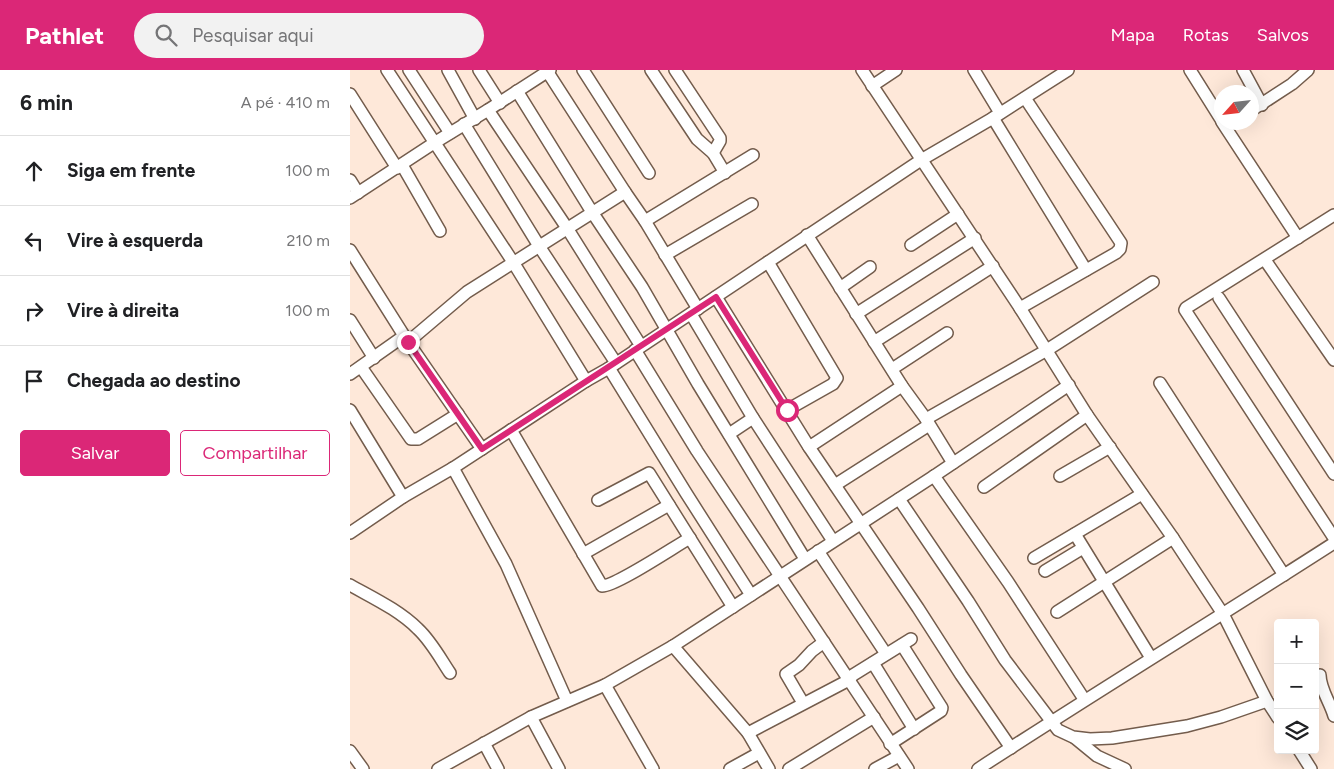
<!DOCTYPE html>
<html lang="pt">
<head>
<meta charset="utf-8">
<style>
  :root { --surface:#fff; --page:#f2f2f2; --text:#202124; --muted:#757577; --line:#e0e0e0; --accent:#db2777 }
  body { margin:0; font-family:Figtree,sans-serif; background:var(--page); color:var(--text) }
  .controls { position:absolute; right:15px; bottom:15px; display:grid; overflow:hidden; border-radius:5px; box-shadow:0 5px 20px #0002 }
  .controls button { width:45px; height:45px; display:grid; place-items:center; padding:0; border:0; border-bottom:1px solid var(--line); background:var(--surface); color:var(--text); font:25px sans-serif }
  .compass { position:absolute; left:864px; top:15px; width:45px; height:45px; border-radius:50%; background:var(--surface); box-shadow:0 5px 20px #0002; rotate:243deg }
  .stop { position:absolute; width:15px; height:15px; margin:-11px; border:4px solid #db2777; border-radius:50%; background:#fff }
  .stop.end { background:#db2777; border-color:#fff; box-shadow:0 1px 5px #0008 }
  .list { margin:0; padding:0; list-style:none }
  h2 { display:flex; justify-content:space-between; align-items:center; height:65px; margin:0; padding:0 20px; font-size:21px }
  h2 small { font-size:16px; font-weight:400; color:var(--muted) }
  .list li { display:grid; grid-template-columns:32px 1fr auto; gap:15px; align-items:center; box-sizing:border-box; height:70px; padding:0 20px; border-top:1px solid var(--line) }
  .list b { display:block; font-size:19px; white-space:nowrap }
  .list em { font-size:16px; font-style:normal; color:var(--muted) }
  .actions { display:flex; gap:10px; padding:15px 20px }
  .actions a { flex:1; padding:11px 0; border:1px solid var(--accent); border-radius:5px; text-align:center; font-size:18px; color:var(--accent) }
  .actions .main { background:var(--accent); color:#fff }
  .icon { flex:none; width:28px; height:28px; fill:none; stroke:currentColor; stroke-width:2; stroke-linecap:round; stroke-linejoin:round }
  .map { position:relative; flex:none; width:984px; height:699px; overflow:hidden }
  header { display:flex; align-items:center; gap:30px; box-sizing:border-box; height:70px; padding:0 25px; background:var(--accent); color:#fff }
  header strong { font-size:24px }
  nav { display:flex; gap:28px; margin-inline-start:auto; font-size:18px }
  .search { width:350px; height:45px; background:var(--page); display:flex; align-items:center; gap:12px; box-sizing:border-box; padding:0 18px; border-radius:28px; color:var(--muted); font-size:19px }
  main { display:flex }
  aside { flex:1; background:var(--surface) }
  .map>svg:first-child { display:block }
  .lines { fill:none; stroke-linecap:round; stroke-linejoin:round }
  .minor-casing { stroke:#735c4c; stroke-width:14 }
  .minor { stroke:#fff; stroke-width:11 }
  .route { stroke:#db2777; stroke-width:6 }
</style>
</head>
<body>
<header>
<strong>Pathlet</strong>
<div class="search"><svg class="icon" aria-label="search" viewBox="0 0 24 24"><circle cx="10" cy="10" r="6"/><path d="M15 15l6 6"/></svg>Pesquisar aqui</div>
<nav><a>Mapa</a><a>Rotas</a><a>Salvos</a></nav>
</header>
<main>
<aside>
<h2>6 min<small>A pé · 410 m</small></h2>
<ul class="list">
<li><svg class="icon" aria-label="ahead" viewBox="0 0 24 24"><path d="M12 20V5M6 11l6-6 6 6"/></svg><div><b>Siga em frente</b></div><em>100 m</em></li>
<li><svg class="icon" aria-label="left" viewBox="0 0 24 24"><path d="M17 20v-9H6M10 6l-5 5 5 5"/></svg><div><b>Vire à esquerda</b></div><em>210 m</em></li>
<li><svg class="icon" aria-label="right" viewBox="0 0 24 24"><path d="M7 20v-9h11M14 6l5 5-5 5"/></svg><div><b>Vire à direita</b></div><em>100 m</em></li>
<li><svg class="icon" aria-label="arrive" viewBox="0 0 24 24"><path d="M6 21V4h12l-3 4 3 4H6"/></svg><div><b>Chegada ao destino</b></div></li>
</ul>
<div class="actions"><a class="main">Salvar</a><a>Compartilhar</a></div>
</aside>
<div class="map">
<svg width="984" height="699" viewBox="0 0 984 699">
  <rect width="100%" height="100%" fill="#fee8d9"/>
  <g class="lines">
    <defs>
      <g id="minor">
        <polyline points="37,0 163,192 236,311"/>
        <polyline points="59,0 100,63"/>
        <polyline points="98,0 125,49"/>
        <polyline points="129,0 150,33"/>
        <polyline points="233,0 299,103"/>
        <polyline points="301,0 347,69 363,83 375,103"/>
        <polyline points="325,0 370,68 370,71 363,83"/>
        <polyline points="512,0 670,238 737,345 823,468 873,544 917,631 928,648"/>
        <polyline points="624,0 650,43"/>
        <polyline points="840,0 872,51"/>
        <polyline points="893,0 912,35"/>
        <polyline points="197,1 275,122 295,151 348,239"/>
        <polyline points="522,16 546,0"/>
        <polyline points="167,21 242,142 292,217 348,314 455,489"/>
        <polyline points="0,24 47,98"/>
        <polyline points="138,40 217,158 291,276"/>
        <polyline points="902,40 942,14 958,0"/>
        <polyline points="643,48 736,200"/>
        <polyline points="872,52 948,168"/>
        <polyline points="114,54 189,176 266,293"/>
        <polyline points="52,95 90,161"/>
        <polyline points="0,110 8,123"/>
        <polyline points="0,128 84,73 138,40 200,0"/>
        <polyline points="984,145 836,238 835,240 984,468"/>
        <polyline points="295,151 403,85"/>
        <polyline points="457,165 552,316 576,349 603,393"/>
        <polyline points="561,175 608,144"/>
        <polyline points="0,180 58,272 132,379"/>
        <polyline points="315,185 402,134"/>
        <polyline points="915,190 984,290"/>
        <polyline points="418,192 487,308 483,314 437,340"/>
        <polyline points="490,218 520,197"/>
        <polyline points="366,227 459,377 568,538 611,605 661,678"/>
        <polyline points="869,228 984,404"/>
        <polyline points="670,238 766,183 770,179 771,173 675,28"/>
        <polyline points="341,244 403,348 483,471"/>
        <polyline points="506,244 625,168"/>
        <polyline points="0,250 24,288"/>
        <polyline points="58,272 117,222 275,122"/>
        <polyline points="524,272 643,196"/>
        <polyline points="285,280 347,381 558,699"/>
        <polyline points="11,297 61,369 68,369 108,344"/>
        <polyline points="259,298 336,423 401,525"/>
        <polyline points="542,299 597,263"/>
        <polyline points="0,304 54,266"/>
        <polyline points="810,313 934,505"/>
        <polyline points="0,340 53,427"/>
        <polyline points="576,349 697,280 803,212"/>
        <path d="M161,360L252,516C266,516 324,477 340,468"/>
        <polyline points="379,364 403,348"/>
        <polyline points="459,377 552,316"/>
        <polyline points="103,398 156,494 217,631"/>
        <polyline points="584,406 658,512 734,629"/>
        <polyline points="710,406 760,377"/>
        <polyline points="485,415 579,355"/>
        <polyline points="634,417 737,345"/>
        <polyline points="549,429 618,531 655,590 708,660 723,667 740,669 762,668 837,656 871,647 917,631"/>
        <polyline points="248,430 299,403 383,537"/>
        <polyline points="0,463 53,427 103,398 236,311 259,298 571,90 643,48 718,0"/>
        <polyline points="725,464 801,588"/>
        <polyline points="468,481 536,584"/>
        <polyline points="233,484 319,435"/>
        <polyline points="684,488 792,424"/>
        <polyline points="695,501 733,478"/>
        <path d="M0,515C23,528 49,540 68,559C81,571 90,588 100,603"/>
        <polyline points="707,542 823,468"/>
        <polyline points="323,576 398,663 419,699"/>
        <polyline points="523,593 564,659"/>
        <path d="M970,605C970,619 980,632 984,646"/>
        <polyline points="255,615 303,699"/>
        <polyline points="453,633 436,604 449,595 462,581 474,572"/>
        <polyline points="181,647 209,699"/>
        <polyline points="398,663 499,610 503,605 561,569"/>
        <polyline points="725,668 747,686 775,699"/>
        <polyline points="134,673 148,699"/>
        <polyline points="540,674 591,641 592,638 552,575"/>
        <polyline points="949,680 961,699"/>
        <polyline points="0,681 13,699"/>
        <polyline points="88,699 181,647 255,615 323,576 584,406 719,315"/>
        <polyline points="380,699 409,683"/>
        <polyline points="439,699 524,647"/>
        <polyline points="525,699 549,686"/>
        <path d="M628,699C746,622 866,549 984,473"/>
      </g>
    </defs>
    <!-- minor casing -->
    <use href="#minor" class="minor-casing"/>
    <!-- minor -->
    <use href="#minor" class="minor"/>
  </g>
  <g class="lines">
    <!-- route -->
    <polyline class="route" points="58,272 132,379 366,227 437,340"/>
  </g>
</svg>
<div class="controls">
<button>+</button>
<button>−</button>
<button><svg class="icon" aria-label="layers" viewBox="0 0 24 24"><path d="M12 4l9 5-9 5-9-5zM3 14l9 5 9-5"/></svg></button>
</div>
<svg class="compass" viewBox="-18 -18 36 36"><path d="M0-13l5 13h-10z" fill="#e53935"/><path d="M0 13l5-13h-10z" fill="#757577"/></svg>
<div class="stop" style="left:437px;top:340px"></div>
<div class="stop end" style="left:58px;top:272px"></div>
</div>
</main>
</body>
</html>
